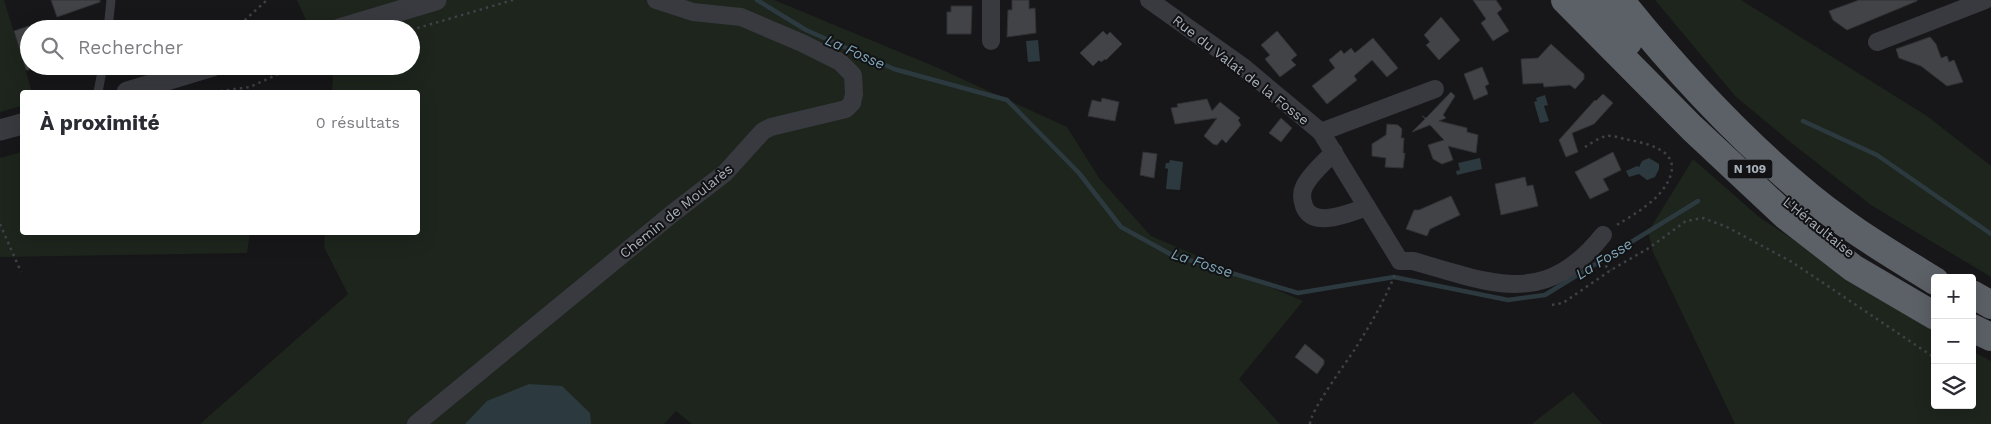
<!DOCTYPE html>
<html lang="fr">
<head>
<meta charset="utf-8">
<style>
  :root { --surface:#fff; --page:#f7f7f7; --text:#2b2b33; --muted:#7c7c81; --line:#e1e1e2 }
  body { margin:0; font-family:"Work Sans",sans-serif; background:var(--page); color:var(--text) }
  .controls { position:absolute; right:15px; bottom:15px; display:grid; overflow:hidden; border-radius:5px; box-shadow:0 5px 20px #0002 }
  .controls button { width:45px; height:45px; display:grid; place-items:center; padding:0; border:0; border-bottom:1px solid var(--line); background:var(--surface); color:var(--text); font:25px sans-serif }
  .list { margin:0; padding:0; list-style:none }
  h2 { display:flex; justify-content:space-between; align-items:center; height:65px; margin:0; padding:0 20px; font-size:21px }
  h2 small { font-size:16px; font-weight:400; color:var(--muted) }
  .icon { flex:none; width:28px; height:28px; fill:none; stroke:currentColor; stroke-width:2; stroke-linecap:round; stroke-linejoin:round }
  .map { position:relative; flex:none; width:1991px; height:424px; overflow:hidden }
  .search { position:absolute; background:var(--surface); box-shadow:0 5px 20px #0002; left:20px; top:20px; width:400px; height:55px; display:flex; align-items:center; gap:12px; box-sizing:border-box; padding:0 18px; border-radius:28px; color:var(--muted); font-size:19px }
  .panel { position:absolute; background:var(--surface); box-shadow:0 5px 20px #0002; left:20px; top:90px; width:400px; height:145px; border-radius:5px }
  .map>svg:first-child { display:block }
  .green { fill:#1d251d }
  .water { fill:#2c393f }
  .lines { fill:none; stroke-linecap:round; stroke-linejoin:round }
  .stream { stroke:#2c393f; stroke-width:4.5 }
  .building { fill:#414347; stroke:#313236 }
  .path { stroke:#3e4146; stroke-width:2.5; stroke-dasharray:2.5 4; stroke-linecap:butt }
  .service { stroke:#383a3f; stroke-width:9 }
  .minor { stroke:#383a3f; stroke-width:18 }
  .tertiary { stroke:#383a3f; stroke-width:21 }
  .trunk { stroke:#5c6067; stroke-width:28 }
  .labels { text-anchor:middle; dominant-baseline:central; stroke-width:4; stroke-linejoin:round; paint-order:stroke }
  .shield { fill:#121214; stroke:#7b8188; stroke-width:1 }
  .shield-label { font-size:12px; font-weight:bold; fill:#a8b0ba }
  .street-label { font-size:14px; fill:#a8b0ba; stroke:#121214 }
  .water-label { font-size:15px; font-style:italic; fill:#7da5b7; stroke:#121214 }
</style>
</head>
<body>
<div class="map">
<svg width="1991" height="424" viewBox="0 0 1991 424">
  <rect width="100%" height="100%" fill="#171719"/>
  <!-- green -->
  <g class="green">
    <polygon points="0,0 4,0 32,92 22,92 22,106 0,112"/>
    <polygon points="297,0 774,0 936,67 1067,127 1099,178 1151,236 1303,301 1239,379 1280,424 692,424 676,411 664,424 200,424 348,294 324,247 325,233 418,232 418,92 332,92 333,76 328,66 411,66 411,29 310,29"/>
    <polygon points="1655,0 1741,0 1927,116 1991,166 1991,277 1871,205 1794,145 1735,96"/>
    <polygon points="22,152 22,232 250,233 247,253 0,257 0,158"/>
    <polygon points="1693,159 1759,217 1935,332 1935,405 1972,405 1972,351 1991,361 1991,424 1735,424 1653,252 1648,232"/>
    <polygon points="1573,392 1602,424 1533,424 1533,423"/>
  </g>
  <!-- water -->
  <g class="water">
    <polygon points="1038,40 1040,61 1028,62 1026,41"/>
    <polygon points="1545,95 1548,105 1544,106 1549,121 1540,123 1534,102 1537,101 1536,98"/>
    <polygon points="1480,158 1482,169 1457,175 1456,171 1460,170 1458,163"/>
    <polygon points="1649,158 1659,164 1659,169 1655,177 1647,180 1639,174 1629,177 1626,171 1637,166 1639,167 1642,161"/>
    <polygon points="1170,160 1183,162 1180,190 1166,189 1168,169 1165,168 1166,163 1169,163"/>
    <polygon points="529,384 562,386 590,413 591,424 465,424 487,401"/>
  </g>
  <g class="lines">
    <!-- stream -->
    <g class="stream">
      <polyline points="757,0 806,30 894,69 1007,100 1079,173 1121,227 1172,255 1298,293 1394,277 1508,300 1545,295 1698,201"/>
      <polyline points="1803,121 1877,155 1991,234"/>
    </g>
  </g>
  <!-- building -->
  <g class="building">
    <polygon points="51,0 100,0 100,2 57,17"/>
    <polygon points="1012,0 1029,0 1029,9 1035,8 1036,33 1007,37 1008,10 1012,10"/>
    <polygon points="1473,0 1496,0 1502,9 1497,13 1509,31 1493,41 1481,23 1486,19"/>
    <polygon points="1859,0 1917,0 1917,1 1847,30 1833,20 1829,11"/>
    <polygon points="951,6 972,6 971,34 947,34 947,12 951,12"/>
    <polygon points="1441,17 1460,40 1439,60 1426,45 1430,42 1424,35"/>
    <polygon points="29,26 29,70 26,70 14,31"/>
    <polygon points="1103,31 1107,35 1110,32 1122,44 1106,60 1105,59 1101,62 1099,60 1093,66 1080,53"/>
    <polygon points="1277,31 1297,55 1291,60 1296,65 1280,77 1265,59 1270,55 1261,45"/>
    <polygon points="1930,37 1936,44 1941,58 1947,56 1949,62 1954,60 1963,82 1947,86 1921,66 1899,58 1896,49"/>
    <polygon points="1373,38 1398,68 1387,77 1372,60 1354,76 1357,80 1327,104 1312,86 1335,68 1329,60 1341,50 1344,54 1351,48 1355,53"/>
    <polygon points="1551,44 1584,74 1584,79 1575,89 1570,85 1544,87 1543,83 1523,84 1521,59 1538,58"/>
    <polygon points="1482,67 1489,84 1485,86 1488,94 1474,100 1464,74"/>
    <polygon points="1451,92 1455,96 1443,115 1446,118 1439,121 1467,128 1467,132 1478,135 1476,153 1448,146 1453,160 1442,164 1433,159 1428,145 1444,140 1430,125 1412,132 1425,119 1422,116 1426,118"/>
    <polygon points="1603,94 1613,103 1594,124 1572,133 1578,152 1566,157 1559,140 1595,100 1596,101"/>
    <polygon points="1102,98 1119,102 1115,121 1088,116 1092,100 1101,102"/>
    <polygon points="1207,99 1212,111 1220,102 1240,118 1238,120 1241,125 1226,143 1222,139 1217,145 1213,144 1204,136 1217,118 1175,124 1171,108 1178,107 1177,104"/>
    <polygon points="1281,118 1292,128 1281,142 1269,133"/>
    <polygon points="1387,124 1398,125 1402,129 1401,138 1404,138 1403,153 1405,153 1403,168 1385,167 1386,158 1372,156 1372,144 1386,135"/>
    <polygon points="1143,152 1157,154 1154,178 1140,175"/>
    <polygon points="1613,152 1621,170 1603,179 1609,190 1590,199 1575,172"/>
    <polygon points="1525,177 1527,186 1533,185 1538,206 1501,215 1495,184"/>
    <polygon points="1451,196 1460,215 1430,229 1427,236 1406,229 1414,210 1419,210"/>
    <polygon points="1305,344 1324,360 1324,364 1317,374 1295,357"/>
  </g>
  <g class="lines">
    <!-- path -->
    <g class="path">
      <polyline points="235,29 267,0"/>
      <polyline points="411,30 513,0"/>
      <polyline points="214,92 250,87 296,66"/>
      <path d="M1585,147C1591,143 1599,138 1606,136C1612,135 1620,138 1625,139C1643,143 1678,148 1671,174C1664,198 1635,214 1615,226"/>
      <polyline points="0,224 21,272"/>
      <polyline points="1600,262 1611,270"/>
      <polyline points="1552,305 1563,303 1611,270 1649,248 1686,221 1703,218 1727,227 1792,262 1935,358"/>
      <path d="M1310,424C1310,411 1346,363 1355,349C1370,325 1385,300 1395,274"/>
    </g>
    <!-- service -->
    <g class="service">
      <polyline points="108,29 111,0"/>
      <polyline points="98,92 103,66"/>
    </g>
    <!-- minor -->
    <g class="minor">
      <path d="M1149,0L1242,66L1321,132L1400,261H1413C1491,283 1544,309 1603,235"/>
      <polyline points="991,41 991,0"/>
      <polyline points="1877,42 1985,0"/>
      <polyline points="1321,132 1435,89"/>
      <path d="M1334,152C1324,163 1310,174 1304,187C1301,193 1302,200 1304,206C1313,230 1351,212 1367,207"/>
      <polyline points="416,424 673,213 725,173 763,131 771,127 846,109 852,103 854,94 853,75 840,62 802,43 741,17 693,12 656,0"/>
    </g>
    <!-- tertiary -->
    <g class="tertiary">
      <polyline points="339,29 436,0"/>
      <polyline points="127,92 213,66"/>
      <polyline points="0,130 22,124"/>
    </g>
    <!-- trunk -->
    <g class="trunk">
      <polyline points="1565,0 1692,128 1786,216 1853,268 1935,316"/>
      <polyline points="1594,0 1628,42"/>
      <path d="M1620,0C1672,65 1734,132 1797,186C1839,223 1888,252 1935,281"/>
      <polyline points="1972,294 1991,305"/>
      <polyline points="1972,328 1991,337"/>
    </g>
  </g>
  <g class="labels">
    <!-- shield labels -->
    <rect class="shield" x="1727.5" y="159.5" width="45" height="19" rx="4"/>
    <g class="shield-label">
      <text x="1750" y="169">N 109</text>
    </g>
    <!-- street labels -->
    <g class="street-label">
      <text transform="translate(1241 70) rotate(38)">Rue du Valat de la Fosse</text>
      <text transform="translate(676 211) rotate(-39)">Chemin de Moularès</text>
      <text transform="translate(1819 227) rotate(39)">L'Héraultaise</text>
    </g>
    <!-- water labels -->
    <g class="water-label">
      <text transform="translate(855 52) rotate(24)">La Fosse</text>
      <text transform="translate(1604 259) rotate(-32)">La Fosse</text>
      <text transform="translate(1202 263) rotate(18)">La Fosse</text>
    </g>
  </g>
</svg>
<div class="controls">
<button>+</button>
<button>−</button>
<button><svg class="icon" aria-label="layers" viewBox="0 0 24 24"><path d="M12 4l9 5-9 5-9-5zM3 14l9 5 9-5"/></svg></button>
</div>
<div class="search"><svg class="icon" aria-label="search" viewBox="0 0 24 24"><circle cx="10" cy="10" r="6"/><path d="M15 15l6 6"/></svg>Rechercher</div>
<section class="panel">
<h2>À proximité<small>0 résultats</small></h2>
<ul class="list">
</ul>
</section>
</div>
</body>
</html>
